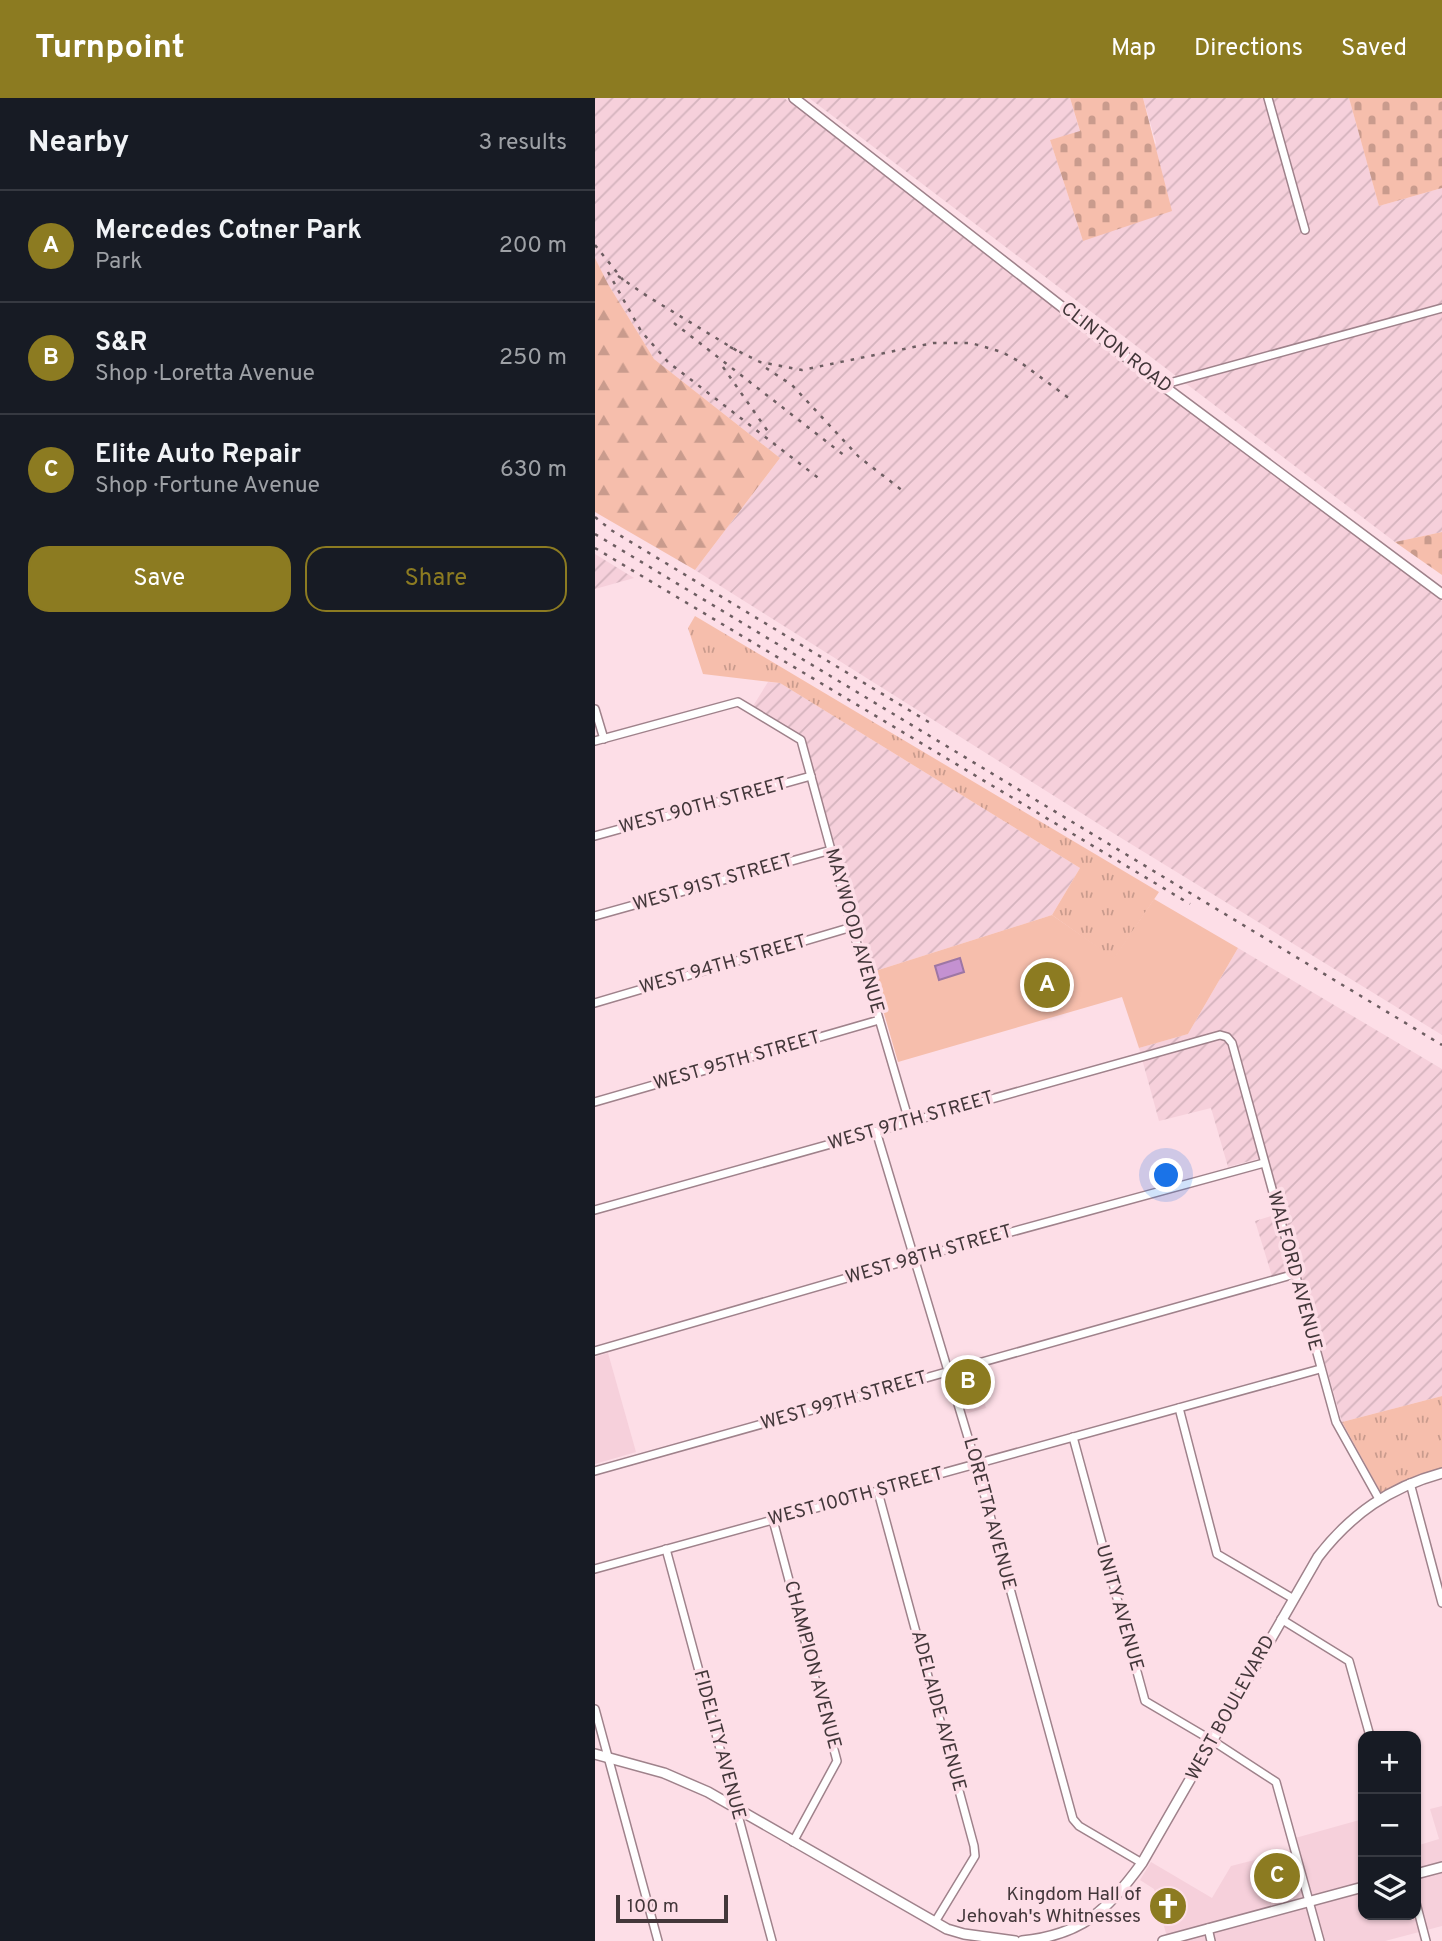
<!DOCTYPE html>
<html lang="en">
<head>
<meta charset="utf-8">
<style>
  :root { --surface:#171b24; --page:#20242c; --text:#f1f3f6; --muted:#9ea1a6; --line:#363941; --accent:#8c7b21 }
  body { margin:0; font-family:Overpass,sans-serif; background:var(--page); color:var(--text) }
  .controls { position:absolute; right:21px; bottom:21px; display:grid; overflow:hidden; border-radius:14px; box-shadow:0 2px 5px #0004 }
  .controls button { width:63px; height:63px; display:grid; place-items:center; padding:0; border:0; border-bottom:2px solid var(--line); background:var(--surface); color:var(--text); font:35px sans-serif }
  .scale { position:absolute; left:21px; bottom:18px; width:112px; box-sizing:border-box; padding-left:7px; border:4px solid #43373a; border-top:0; font-size:19px; line-height:24px; white-space:nowrap; color:#43373a; -webkit-text-stroke:5px #fddee7; paint-order:stroke }
  .you { position:absolute; left:572px; top:1078px; width:24px; height:24px; margin:-18px; border:5px solid #fff; border-radius:50%; background:#1a73e8; box-shadow:0 0 0 10px #1a73e833 }
  .badge { display:grid; place-items:center; width:46px; height:46px; border-radius:50%; background:var(--accent); color:#fff; font-size:23px; font-weight:700 }
  .pin { position:absolute; translate:-50% -50%; border:4px solid #fff; box-shadow:0 2px 7px #0006 }
  .list { margin:0; padding:0; list-style:none }
  h2 { display:flex; justify-content:space-between; align-items:center; height:91px; margin:0; padding:0 28px; font-size:30px }
  h2 small { font-size:23px; font-weight:400; color:var(--muted) }
  .list li { display:grid; grid-template-columns:46px 1fr auto; gap:21px; align-items:center; box-sizing:border-box; height:112px; padding:0 28px; border-top:2px solid var(--line) }
  .list b { display:block; font-size:26px; white-space:nowrap }
  .list p { margin:0; font-size:23px; white-space:nowrap; color:var(--muted) }
  .list em { font-size:23px; font-style:normal; color:var(--muted) }
  .actions { display:flex; gap:14px; padding:21px 28px }
  .actions a { flex:1; padding:16px 0; border:2px solid var(--accent); border-radius:21px; text-align:center; font-size:24px; color:var(--accent) }
  .actions .main { background:var(--accent); color:#fff }
  .icon { flex:none; width:38px; height:38px; fill:none; stroke:currentColor; stroke-width:2; stroke-linecap:round; stroke-linejoin:round }
  .map { position:relative; flex:none; width:847px; height:1843px; overflow:hidden }
  header { display:flex; align-items:center; gap:42px; box-sizing:border-box; height:98px; padding:0 35px; background:var(--accent); color:#fff }
  header strong { font-size:33px }
  nav { display:flex; gap:38px; margin-inline-start:auto; font-size:24px }
  main { display:flex }
  aside { flex:1; background:var(--surface) }
  .map>svg:first-child { display:block }
  .built { fill:#f6d0db }
  .industrial { fill:url(#industrial-furrows) }
  .grass { fill:url(#grass-tufts) }
  .forest { fill:url(#forest-firs) }
  .cemetery { fill:url(#cemetery-stones) }
  .park { fill:#f6beac }
  .water { fill:#c491d1; stroke:#9d76a4; stroke-width:2 }
  .lines { fill:none; stroke-linecap:round; stroke-linejoin:round }
  .minor-casing { stroke:#9f828b; stroke-width:10 }
  .tertiary-casing { stroke:#9f828b; stroke-width:12 }
  .minor { stroke:#fff; stroke-width:7 }
  .tertiary { stroke:#fff; stroke-width:9 }
  .rail { stroke:#6d5d61; stroke-width:2.5; stroke-dasharray:3.5 7; stroke-linecap:butt }
  .labels { text-anchor:middle; dominant-baseline:central; stroke-width:7; stroke-linejoin:round; paint-order:stroke }
  .street-label { font-size:19px; fill:#43373a; stroke:#fddee7 }
  .poi-label { font-size:19px; fill:#43373a; stroke:#fddee7; text-anchor:end }
</style>
</head>
<body>
<header>
<strong>Turnpoint</strong>
<nav><a>Map</a><a>Directions</a><a>Saved</a></nav>
</header>
<main>
<aside>
<h2>Nearby<small>3 results</small></h2>
<ul class="list">
<li><span class="badge">A</span><div><b>Mercedes Cotner Park</b><p>Park</p></div><em>200 m</em></li>
<li><span class="badge">B</span><div><b>S&amp;R</b><p>Shop · Loretta Avenue</p></div><em>250 m</em></li>
<li><span class="badge">C</span><div><b>Elite Auto Repair</b><p>Shop · Fortune Avenue</p></div><em>630 m</em></li>
</ul>
<div class="actions"><a class="main">Save</a><a>Share</a></div>
</aside>
<div class="map">
<svg width="847" height="1843" viewBox="0 0 847 1843">
  <defs>
    <pattern id="industrial-furrows" width="10" height="10" patternUnits="userSpaceOnUse" patternTransform="scale(1.75)"><rect width="10" height="10" fill="#f6d0db"/><path d="M-1 1l2-2M0 10L10 0M9 11l2-2" fill="none" stroke="#d4b3bd"/></pattern>
    <pattern id="grass-tufts" width="24" height="20" patternUnits="userSpaceOnUse" patternTransform="scale(1.75)"><rect width="24" height="20" fill="#f6beac"/><path d="M3 7l-1-3M5 7V3M7 7l1-3M15 17l-1-3M17 17v-4M19 17l1-3" fill="none" stroke="#c99b8d"/></pattern>
    <pattern id="forest-firs" width="22" height="20" patternUnits="userSpaceOnUse" patternTransform="scale(1.75)"><rect width="22" height="20" fill="#f6beac"/><path d="M5 1l3.5 6h-7zM16 11l3.5 6h-7z" fill="#c99b8d"/></pattern>
    <pattern id="cemetery-stones" width="16" height="16" patternUnits="userSpaceOnUse" patternTransform="scale(1.75)"><rect width="16" height="16" fill="#f6beac"/><path d="M2 7V4a2 2 0 0 1 4 0v3zM10 15v-3a2 2 0 0 1 4 0v3z" fill="#c99b8d"/></pattern>
  </defs>
  <rect width="100%" height="100%" fill="#fddee7"/>
  <!-- built -->
  <g class="built">
    <polygon points="13,1255 41,1354 0,1366 0,1259"/>
    <polygon points="379,1269 391,1310 370,1316 357,1275"/>
    <polygon points="847,1708 847,1828 790,1843 573,1843 559,1791 545,1782 556,1764 617,1800 636,1768 695,1753 693,1742 768,1721 768,1817 821,1817 821,1748 844,1741 835,1711"/>
  </g>
  <!-- industrial -->
  <g class="industrial">
    <polygon points="0,0 189,0 640,347 847,503 847,937 518,735 100,472 185,360 59,261 13,186 0,160"/>
    <polygon points="214,0 475,0 485,34 455,42 488,143 561,45 548,0 754,0 784,108 847,90 847,434 800,444"/>
    <polygon points="0,456 39,480 0,491"/>
    <polygon points="173,584 185,585 485,770 457,817 277,874 209,641 158,608"/>
    <polygon points="643,850 847,971 847,1298 747,1324 703,1171 677,1178 660,1123 686,1115 669,1059 633,1069 616,1010 564,1023 544,950 593,936"/>
  </g>
  <!-- grass -->
  <g class="grass">
    <polygon points="100,518 564,794 519,861 457,817 485,770 185,585 108,576 93,530"/>
    <polygon points="847,1298 847,1370 786,1395 747,1324"/>
  </g>
  <!-- forest -->
  <polygon class="forest" points="0,160 13,186 59,261 185,360 100,472 0,414"/>
  <!-- cemetery -->
  <g class="cemetery">
    <polygon points="475,0 548,0 577,113 488,143 455,42 485,33"/>
    <polygon points="754,0 847,0 847,90 784,108"/>
    <polygon points="847,434 847,477 800,444"/>
  </g>
  <!-- park -->
  <polygon class="park" points="559,801 643,850 593,936 544,950 527,899 303,964 277,874 457,817 519,860"/>
  <!-- water -->
  <polygon class="water" points="365,860 369,874 344,882 340,868"/>
  <g class="lines">
    <defs>
      <g id="minor">
        <polyline points="673,0 710,132"/>
        <polyline points="567,287 847,210"/>
        <polyline points="0,611 9,641"/>
        <polyline points="0,643 143,604 206,642 257,829 314,1023"/>
        <polyline points="0,738 216,678"/>
        <polyline points="0,818 236,752"/>
        <polyline points="0,905 257,829"/>
        <polyline points="0,1004 284,922"/>
        <polyline points="281,1033 381,1366 478,1721 484,1728 547,1765"/>
        <polyline points="0,1112 625,937 632,939 637,945 741,1324 784,1401"/>
        <polyline points="0,1253 321,1160 669,1065"/>
        <polyline points="584,1310 622,1456 697,1500"/>
        <polyline points="478,1339 550,1603 618,1643 681,1684 725,1843"/>
        <polyline points="0,1373 700,1176"/>
        <polyline points="815,1385 847,1505"/>
        <polyline points="283,1394 379,1748 380,1758 340,1824"/>
        <polyline points="178,1422 242,1663 198,1744"/>
        <polyline points="71,1451 177,1843"/>
        <polyline points="0,1471 725,1271"/>
        <polyline points="686,1521 754,1563 775,1638"/>
        <polyline points="0,1611 63,1843"/>
        <polyline points="821,1805 831,1843"/>
        <polyline points="613,1830 616,1843"/>
      </g>
      <g id="tertiary">
        <polyline points="199,0 567,287 847,496"/>
        <polyline points="0,1656 69,1675 113,1694 352,1831 369,1836 420,1843"/>
        <polyline points="821,1776 847,1769"/>
        <path d="M427,1843C487,1837 513,1812 547,1765L723,1459C756,1416 795,1389 847,1375"/>
        <polyline points="568,1843 768,1789"/>
      </g>
    </defs>
    <!-- minor casing -->
    <use href="#minor" class="minor-casing"/>
    <!-- tertiary casing -->
    <use href="#tertiary" class="tertiary-casing"/>
    <!-- minor -->
    <use href="#minor" class="minor"/>
    <!-- tertiary -->
    <use href="#tertiary" class="tertiary"/>
    <!-- rail -->
    <g class="rail">
      <polyline points="0,147 28,182"/>
      <polyline points="13,174 46,233 73,264 226,382"/>
      <polyline points="23,178 52,198 144,254"/>
      <polyline points="79,225 250,358"/>
      <polyline points="135,249 165,264 207,272 338,245 376,245 407,254 425,264 475,301"/>
      <polyline points="128,269 174,335"/>
      <polyline points="171,270 197,287 264,359 308,393"/>
      <polyline points="0,419 16,432 337,626"/>
      <polyline points="0,436 847,947"/>
      <polyline points="0,450 595,806"/>
    </g>
  </g>
  <!-- icons -->
  <defs>
    <symbol id="church-disc" viewBox="-11 -11 22 22"><circle r="9.5" fill="#8c7b21" stroke="#fddee7"/><path d="M-1.2-6h2.4v3.5h3.3v2.4h-3.3V6h-2.4V-.1h-3.3v-2.4h3.3Z" fill="#fff"/></symbol>
  </defs>
  <g fill-rule="evenodd">
    <use href="#church-disc" x="551" y="1786" width="44" height="44"/>
  </g>
  <g class="labels">
    <!-- street labels -->
    <g class="street-label">
      <text transform="translate(521 250) rotate(38)">CLINTON ROAD</text>
      <text transform="translate(108 708) rotate(-15)">WEST 90TH STREET</text>
      <text transform="translate(118 785) rotate(-16)">WEST 91ST STREET</text>
      <text transform="translate(259 833) rotate(74)">MAYWOOD AVENUE</text>
      <text transform="translate(128 867) rotate(-16)">WEST 94TH STREET</text>
      <text transform="translate(142 963) rotate(-16)">WEST 95TH STREET</text>
      <text transform="translate(316 1023) rotate(-16)">WEST 97TH STREET</text>
      <text transform="translate(334 1157) rotate(-16)">WEST 98TH STREET</text>
      <text transform="translate(699 1173) rotate(75)">WALFORD AVENUE</text>
      <text transform="translate(249 1303) rotate(-16)">WEST 99TH STREET</text>
      <text transform="translate(261 1399) rotate(-15)">WEST 100TH STREET</text>
      <text transform="translate(394 1416) rotate(75)">LORETTA AVENUE</text>
      <text transform="translate(524 1510) rotate(74)">UNITY AVENUE</text>
      <text transform="translate(217 1567) rotate(75)">CHAMPION AVENUE</text>
      <text transform="translate(636 1610) rotate(-61)">WEST BOULEVARD</text>
      <text transform="translate(343 1613) rotate(75)">ADELAIDE AVENUE</text>
      <text transform="translate(124 1647) rotate(75)">FIDELITY AVENUE</text>
    </g>
    <!-- poi labels -->
    <g class="poi-label">
      <text x="546" y="1797">Kingdom Hall of<tspan x="546" dy="22">Jehovah's Whitnesses</tspan></text>
    </g>
  </g>
</svg>
<div class="controls">
<button>+</button>
<button>−</button>
<button><svg class="icon" aria-label="layers" viewBox="0 0 24 24"><path d="M12 4l9 5-9 5-9-5zM3 14l9 5 9-5"/></svg></button>
</div>
<div class="scale">100 m</div>
<div class="you"></div>
<div class="pin badge" style="left:452px;top:887px">A</div>
<div class="pin badge" style="left:373px;top:1284px">B</div>
<div class="pin badge" style="left:682px;top:1778px">C</div>
</div>
</main>
</body>
</html>
